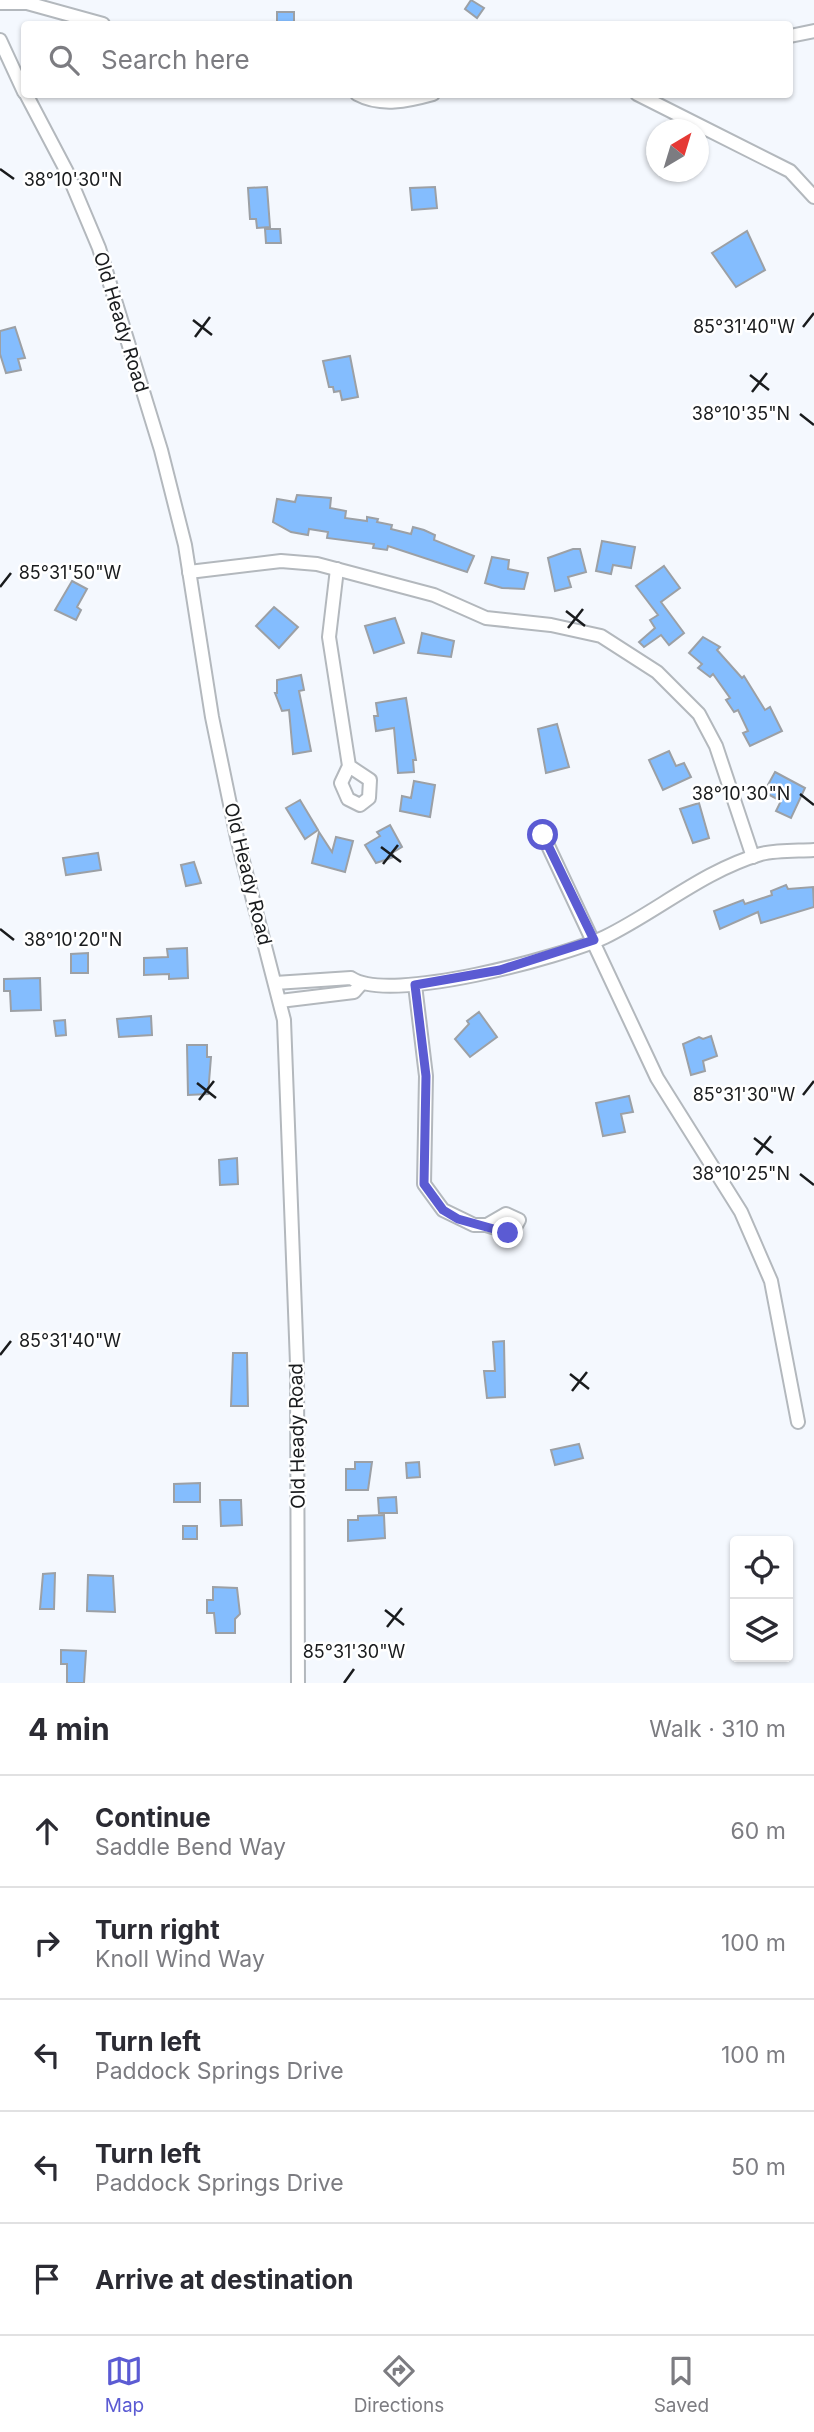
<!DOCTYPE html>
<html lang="en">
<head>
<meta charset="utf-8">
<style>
  :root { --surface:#fff; --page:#f7f7f7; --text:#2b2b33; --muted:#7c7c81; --line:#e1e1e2; --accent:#5b5bd3 }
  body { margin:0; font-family:Inter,sans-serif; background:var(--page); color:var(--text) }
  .controls { position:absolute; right:21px; bottom:21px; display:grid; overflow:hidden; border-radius:7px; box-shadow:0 2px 5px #0004 }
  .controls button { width:63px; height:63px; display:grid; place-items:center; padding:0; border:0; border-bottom:2px solid var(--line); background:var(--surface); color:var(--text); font:35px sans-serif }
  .compass { position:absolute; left:646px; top:119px; width:63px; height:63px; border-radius:50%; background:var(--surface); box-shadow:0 2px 5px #0004; rotate:38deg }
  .stop { position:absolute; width:21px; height:21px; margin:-16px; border:5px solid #5b5bd3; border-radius:50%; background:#fff }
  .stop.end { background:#5b5bd3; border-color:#fff; box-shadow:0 2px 7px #0008 }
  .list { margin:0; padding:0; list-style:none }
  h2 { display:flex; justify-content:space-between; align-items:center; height:91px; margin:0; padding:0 28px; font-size:30px }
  h2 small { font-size:23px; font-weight:400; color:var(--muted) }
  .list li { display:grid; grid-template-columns:46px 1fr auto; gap:21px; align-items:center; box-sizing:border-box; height:112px; padding:0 28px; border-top:2px solid var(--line) }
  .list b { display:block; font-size:26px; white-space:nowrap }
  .list p { margin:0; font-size:23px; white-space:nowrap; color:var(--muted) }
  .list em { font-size:23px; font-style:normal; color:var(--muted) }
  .icon { flex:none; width:38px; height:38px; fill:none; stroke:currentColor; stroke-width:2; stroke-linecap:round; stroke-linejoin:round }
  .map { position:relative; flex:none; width:814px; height:1683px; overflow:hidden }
  .search { position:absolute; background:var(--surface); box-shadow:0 2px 5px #0004; left:21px; right:21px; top:21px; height:77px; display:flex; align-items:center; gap:18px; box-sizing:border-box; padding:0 24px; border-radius:7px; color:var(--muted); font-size:26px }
  .sheet { height:651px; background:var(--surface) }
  nav { display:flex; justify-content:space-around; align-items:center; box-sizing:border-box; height:98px; border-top:2px solid var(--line); background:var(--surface); font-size:19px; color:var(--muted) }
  nav a { display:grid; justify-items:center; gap:4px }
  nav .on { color:var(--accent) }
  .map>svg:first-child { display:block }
  .building { fill:#84bdfe; stroke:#9ca0a5; stroke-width:2 }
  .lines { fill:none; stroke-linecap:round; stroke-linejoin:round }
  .minor-casing { stroke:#b3b8bd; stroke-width:16 }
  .minor { stroke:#fff; stroke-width:12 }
  .route { stroke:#5b5bd3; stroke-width:9 }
  .ticks { fill:none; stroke:#191b1d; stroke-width:2.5 }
  .labels { text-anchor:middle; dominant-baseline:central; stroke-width:5; stroke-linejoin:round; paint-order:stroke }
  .street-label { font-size:19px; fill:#191b1d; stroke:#fff }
  .ticks-label { font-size:18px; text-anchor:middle; fill:#191b1d; stroke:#fff; stroke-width:5; stroke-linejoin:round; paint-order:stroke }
</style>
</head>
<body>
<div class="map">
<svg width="814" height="1683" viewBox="0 0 814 1683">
  <rect width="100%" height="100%" fill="#f4f8fe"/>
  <!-- building -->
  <g class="building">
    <polygon points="471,0 484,8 477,18 465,9"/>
    <polygon points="277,12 294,12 294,23 277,24"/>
    <polygon points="267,187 270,227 257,228 256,219 250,219 248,188"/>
    <polygon points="435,187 437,208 412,210 410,188"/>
    <polygon points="265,229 280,229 281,243 266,243"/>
    <polygon points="747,231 765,270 736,287 712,253"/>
    <polygon points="15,327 25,358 18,359 21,370 6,373 0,354 0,331"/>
    <polygon points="350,356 358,397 342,400 340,391 334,392 333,387 329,387 323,361"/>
    <polygon points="297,495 331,498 330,508 346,511 345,518 367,521 367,517 378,519 377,522 392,525 391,529 411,534 413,527 424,530 435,535 434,540 474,556 467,572 388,546 387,550 373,548 374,544 327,538 328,532 309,529 308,535 291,532 273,522 277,499 295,502"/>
    <polygon points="602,541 635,547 631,568 613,565 611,574 596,571"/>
    <polygon points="573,549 580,549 586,572 568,577 571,587 555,591 548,558"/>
    <polygon points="492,557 509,560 508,569 528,573 524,589 502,588 485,583"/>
    <polygon points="664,566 680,588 661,602 684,633 669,645 661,635 644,647 639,642 655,628 650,620 658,615 636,586"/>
    <polygon points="72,581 87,589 77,607 81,610 76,620 55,610"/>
    <polygon points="274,607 298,627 279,648 256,626"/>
    <polygon points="395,618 404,643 374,653 365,626"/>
    <polygon points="422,633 454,641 451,657 418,653"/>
    <polygon points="703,637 720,647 717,650 742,678 744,676 765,710 770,707 782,731 750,746 743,733 748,731 738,710 734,712 726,700 730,698 713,674 710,677 698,668 702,664 689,653"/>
    <polygon points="301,675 304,690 299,691 311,751 293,754 289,710 282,711 275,693 277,693 277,680"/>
    <polygon points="406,698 416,760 413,760 414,772 398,773 394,728 376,731 374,716 378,716 376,703"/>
    <polygon points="557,724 569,767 546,773 538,729"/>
    <polygon points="669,751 676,766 684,763 691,777 663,790 649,760"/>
    <polygon points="775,772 805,788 791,818 776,811 781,801 764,792"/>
    <polygon points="414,781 435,785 430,817 400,811 402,796 411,798"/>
    <polygon points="300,800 318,830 305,839 286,808"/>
    <polygon points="699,803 709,838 693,843 680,809"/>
    <polygon points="390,825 402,847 392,853 394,857 376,863 365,845 380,836 377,832"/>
    <polygon points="319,832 332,852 336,837 353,841 345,872 312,863"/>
    <polygon points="98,853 101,870 66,875 63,858"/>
    <polygon points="194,862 201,883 186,886 181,865"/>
    <polygon points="786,885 788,889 813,887 814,907 761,923 758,912 720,929 714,911 743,900 745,904 772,895 771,891"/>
    <polygon points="187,948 188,978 169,979 169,974 144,975 144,958 168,957 167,949"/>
    <polygon points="88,953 88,973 71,973 71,954"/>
    <polygon points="40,978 41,1010 11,1011 10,991 4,991 4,979"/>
    <polygon points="479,1012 497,1037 470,1057 455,1039 469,1024 467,1021"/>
    <polygon points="151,1016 152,1035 119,1037 117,1019"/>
    <polygon points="65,1020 66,1035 56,1036 54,1021"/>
    <polygon points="711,1036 717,1056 703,1061 705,1071 691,1075 683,1044 699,1037 703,1039"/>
    <polygon points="187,1045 207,1045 207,1057 211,1057 208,1094 188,1095"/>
    <polygon points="629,1096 633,1112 621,1114 625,1132 603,1136 596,1103"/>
    <polygon points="237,1158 238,1184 220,1185 219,1160"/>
    <polygon points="504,1341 505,1397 487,1398 484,1371 495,1371 493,1342"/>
    <polygon points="233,1353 247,1353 248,1406 231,1406"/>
    <polygon points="579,1444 583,1458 555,1465 551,1450"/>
    <polygon points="355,1462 372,1462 368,1490 346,1490 346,1469 355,1469"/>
    <polygon points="419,1462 420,1477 407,1478 406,1463"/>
    <polygon points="200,1483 200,1502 174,1502 174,1484"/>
    <polygon points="396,1497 397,1513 379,1513 378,1498"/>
    <polygon points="220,1500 241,1500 242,1525 221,1526"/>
    <polygon points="384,1515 385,1538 348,1541 348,1520 358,1520 358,1516"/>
    <rect x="183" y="1526" width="14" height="13"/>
    <polygon points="55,1573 54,1609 40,1609 43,1574"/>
    <polygon points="88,1575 113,1576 115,1612 87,1611"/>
    <polygon points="213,1587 237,1588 240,1614 235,1619 235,1633 216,1633 214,1613 207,1613 207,1600 213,1600"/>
    <polygon points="61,1650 86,1651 84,1683 67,1683 67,1664 61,1664"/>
  </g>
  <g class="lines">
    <defs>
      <g id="minor">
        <polyline points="0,3 27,3 103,24"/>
        <polyline points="790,36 814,31"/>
        <polyline points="0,40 24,92"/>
        <polyline points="26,94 67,172 99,248 161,450 185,545 212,717 237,838 284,1020 297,1364 298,1683"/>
        <path d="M357,94C381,107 408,101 433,94"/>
        <polyline points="637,94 790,171 814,197"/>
        <polyline points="337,569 329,637 349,766 341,783 348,799 360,805 369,798 370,780 349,766"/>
        <polyline points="189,572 281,561 317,564 434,595 486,618 551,625 601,636 657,672 699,714 716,746 753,857"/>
        <polyline points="543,835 657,1078 741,1212 771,1281 798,1422"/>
        <path d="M275,983L351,978C389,1004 562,957 605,937C658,911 703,871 761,854C777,850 797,851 814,850"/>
        <polyline points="415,985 426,1076 424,1184 443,1210 474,1225 487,1225 506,1214 519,1220 512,1233 486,1225"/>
        <polyline points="280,1001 354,992 361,984"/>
      </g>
    </defs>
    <!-- minor casing -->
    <use href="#minor" class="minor-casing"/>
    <!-- minor -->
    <use href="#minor" class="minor"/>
  </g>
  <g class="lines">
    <!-- route -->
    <polyline class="route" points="508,1233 458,1219 443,1210 424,1184 426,1076 415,985 500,970 594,940 543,835"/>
  </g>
  <!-- ticks -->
  <path class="ticks" d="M0,169L14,179M193,320L212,335M803,327L814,313M195,337L210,317M750,375L769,390M752,392L767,373M800,414L814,425M0,587L11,573M566,611L585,626M568,628L583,609M800,794L814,805M381,847L401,862M383,864L398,845M0,929L14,940M197,1083L216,1098M803,1095L814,1081M199,1100L214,1081M754,1138L773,1153M756,1155L771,1136M800,1174L814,1185M0,1355L11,1341M570,1374L589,1389M572,1391L587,1372M385,1610L404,1625M387,1627L402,1608M344,1683L354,1669"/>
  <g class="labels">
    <!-- street labels -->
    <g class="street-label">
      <text transform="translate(121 322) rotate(73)">Old Heady Road</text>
      <text transform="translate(248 874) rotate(76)">Old Heady Road</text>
      <text transform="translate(297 1436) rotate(-91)">Old Heady Road</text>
    </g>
  </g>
  <g class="ticks-label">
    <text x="73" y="186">38°10'30"N</text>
    <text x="744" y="333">85°31'40"W</text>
    <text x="741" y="420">38°10'35"N</text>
    <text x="70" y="579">85°31'50"W</text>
    <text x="741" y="800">38°10'30"N</text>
    <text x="73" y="946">38°10'20"N</text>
    <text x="744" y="1101">85°31'30"W</text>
    <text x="741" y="1180">38°10'25"N</text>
    <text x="70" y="1347">85°31'40"W</text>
    <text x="354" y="1658">85°31'30"W</text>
  </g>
</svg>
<div class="controls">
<button><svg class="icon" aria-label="locate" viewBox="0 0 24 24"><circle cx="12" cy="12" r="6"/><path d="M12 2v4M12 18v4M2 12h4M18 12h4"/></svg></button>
<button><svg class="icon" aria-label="layers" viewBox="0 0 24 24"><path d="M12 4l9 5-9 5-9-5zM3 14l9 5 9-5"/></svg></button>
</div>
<svg class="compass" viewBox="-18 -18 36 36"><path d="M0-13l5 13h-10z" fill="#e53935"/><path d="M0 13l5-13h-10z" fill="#7c7c81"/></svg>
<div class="stop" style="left:543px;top:835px"></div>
<div class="stop end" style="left:508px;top:1233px"></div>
<div class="search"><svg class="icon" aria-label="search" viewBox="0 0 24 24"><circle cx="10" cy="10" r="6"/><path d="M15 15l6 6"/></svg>Search here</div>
</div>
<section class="sheet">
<h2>4 min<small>Walk · 310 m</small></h2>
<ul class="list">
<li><svg class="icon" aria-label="ahead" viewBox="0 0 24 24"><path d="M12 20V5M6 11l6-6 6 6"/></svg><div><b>Continue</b><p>Saddle Bend Way</p></div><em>60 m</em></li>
<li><svg class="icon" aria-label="right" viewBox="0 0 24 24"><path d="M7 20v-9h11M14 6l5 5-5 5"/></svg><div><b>Turn right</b><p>Knoll Wind Way</p></div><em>100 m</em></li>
<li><svg class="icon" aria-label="left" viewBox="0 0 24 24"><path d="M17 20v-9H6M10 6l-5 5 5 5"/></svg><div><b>Turn left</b><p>Paddock Springs Drive</p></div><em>100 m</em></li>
<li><svg class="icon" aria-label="left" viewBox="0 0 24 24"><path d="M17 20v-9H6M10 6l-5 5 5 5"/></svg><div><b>Turn left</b><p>Paddock Springs Drive</p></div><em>50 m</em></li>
<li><svg class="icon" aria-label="arrive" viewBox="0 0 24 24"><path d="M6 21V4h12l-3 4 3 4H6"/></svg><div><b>Arrive at destination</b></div></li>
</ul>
</section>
<nav>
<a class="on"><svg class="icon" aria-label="map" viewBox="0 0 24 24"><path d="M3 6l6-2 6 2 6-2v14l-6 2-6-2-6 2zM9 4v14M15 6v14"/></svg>Map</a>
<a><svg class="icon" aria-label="directions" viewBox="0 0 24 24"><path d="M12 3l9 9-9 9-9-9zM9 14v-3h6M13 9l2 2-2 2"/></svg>Directions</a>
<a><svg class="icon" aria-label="saved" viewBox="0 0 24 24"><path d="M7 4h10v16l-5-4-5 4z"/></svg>Saved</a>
</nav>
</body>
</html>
